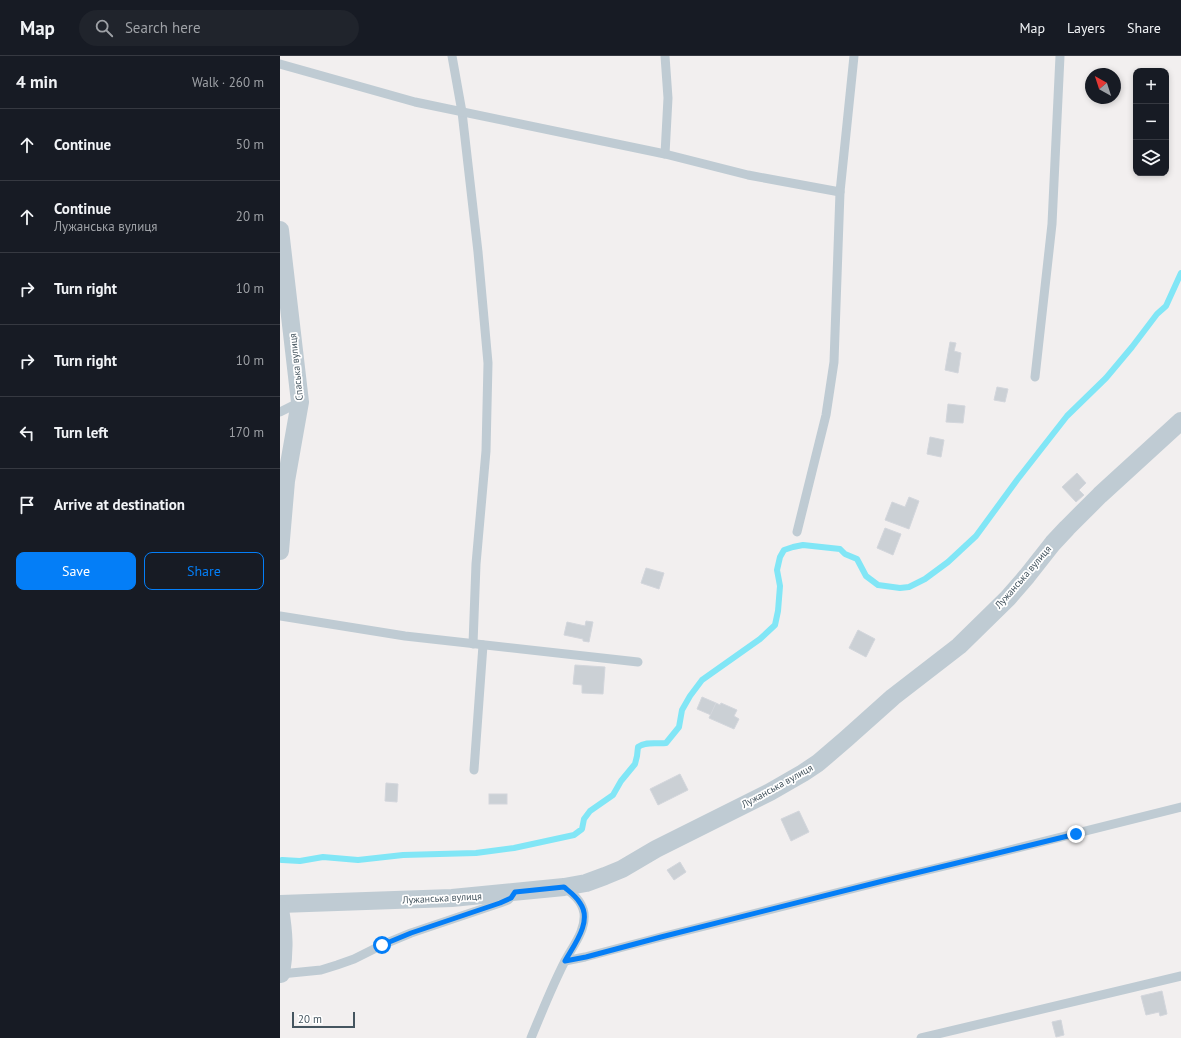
<!DOCTYPE html>
<html lang="en">
<head>
<meta charset="utf-8">
<style>
  :root { --surface:#171b24; --page:#20242c; --text:#f1f3f6; --muted:#9ea1a6; --line:#363941; --accent:#047ef7 }
  body { margin:0; font-family:"PT Sans",sans-serif; background:var(--page); color:var(--text) }
  .controls { position:absolute; right:12px; top:12px; display:grid; overflow:hidden; border-radius:8px; box-shadow:0 2px 6px #0003 }
  .controls button { width:36px; height:36px; display:grid; place-items:center; padding:0; border:0; border-bottom:1px solid var(--line); background:var(--surface); color:var(--text); font:20px sans-serif }
  .compass { position:absolute; left:805px; top:12px; width:36px; height:36px; border-radius:50%; background:var(--surface); box-shadow:0 2px 6px #0003; rotate:321deg }
  .scale { position:absolute; left:12px; bottom:10px; width:63px; box-sizing:border-box; padding-left:4px; border:2px solid #45555f; border-top:0; font-size:11px; line-height:14px; white-space:nowrap; color:#45555f; -webkit-text-stroke:3px #fff; paint-order:stroke }
  .stop { position:absolute; width:12px; height:12px; margin:-9px; border:3px solid #047ef7; border-radius:50%; background:#fff }
  .stop.end { background:#047ef7; border-color:#fff; box-shadow:0 1px 4px #0008 }
  .list { margin:0; padding:0; list-style:none }
  h2 { display:flex; justify-content:space-between; align-items:center; height:52px; margin:0; padding:0 16px; font-size:17px }
  h2 small { font-size:13px; font-weight:400; color:var(--muted) }
  .list li { display:grid; grid-template-columns:26px 1fr auto; gap:12px; align-items:center; box-sizing:border-box; height:72px; padding:0 16px; border-top:1px solid var(--line) }
  .list b { display:block; font-size:15px; white-space:nowrap }
  .list p { margin:0; font-size:13px; white-space:nowrap; color:var(--muted) }
  .list em { font-size:13px; font-style:normal; color:var(--muted) }
  .actions { display:flex; gap:8px; padding:12px 16px }
  .actions a { flex:1; padding:9px 0; border:1px solid var(--accent); border-radius:8px; text-align:center; font-size:14px; color:var(--accent) }
  .actions .main { background:var(--accent); color:#fff }
  .icon { flex:none; width:22px; height:22px; fill:none; stroke:currentColor; stroke-width:2; stroke-linecap:round; stroke-linejoin:round }
  .map { position:relative; flex:none; width:901px; height:982px; overflow:hidden }
  header { display:flex; align-items:center; gap:24px; box-sizing:border-box; height:56px; padding:0 20px; background:var(--surface); border-bottom:1px solid var(--line) }
  header strong { font-size:19px }
  nav { display:flex; gap:22px; margin-inline-start:auto; font-size:14px }
  .search { width:280px; height:36px; background:var(--page); display:flex; align-items:center; gap:10px; box-sizing:border-box; padding:0 14px; border-radius:22px; color:var(--muted); font-size:15px }
  main { display:flex }
  aside { flex:1; background:var(--surface) }
  .map>svg:first-child { display:block }
  .lines { fill:none; stroke-linecap:round; stroke-linejoin:round }
  .stream { stroke:#81e6f6; stroke-width:6 }
  .building { fill:#cbd0d5; stroke:#d3d6dc }
  .lane { stroke:#bfcbd3; stroke-width:9 }
  .street { stroke:#bfcbd3; stroke-width:18 }
  .route { stroke:#047ef7; stroke-width:5 }
  .labels { text-anchor:middle; dominant-baseline:central; stroke-width:3.5; stroke-linejoin:round; paint-order:stroke }
  .street-label { font-size:10px; fill:#45555f; stroke:#fff }
</style>
</head>
<body>
<header>
<strong>Map</strong>
<div class="search"><svg class="icon" aria-label="search" viewBox="0 0 24 24"><circle cx="10" cy="10" r="6"/><path d="M15 15l6 6"/></svg>Search here</div>
<nav><a>Map</a><a>Layers</a><a>Share</a></nav>
</header>
<main>
<aside>
<h2>4 min<small>Walk · 260 m</small></h2>
<ul class="list">
<li><svg class="icon" aria-label="ahead" viewBox="0 0 24 24"><path d="M12 20V5M6 11l6-6 6 6"/></svg><div><b>Continue</b></div><em>50 m</em></li>
<li><svg class="icon" aria-label="ahead" viewBox="0 0 24 24"><path d="M12 20V5M6 11l6-6 6 6"/></svg><div><b>Continue</b><p>Лужанська вулиця</p></div><em>20 m</em></li>
<li><svg class="icon" aria-label="right" viewBox="0 0 24 24"><path d="M7 20v-9h11M14 6l5 5-5 5"/></svg><div><b>Turn right</b></div><em>10 m</em></li>
<li><svg class="icon" aria-label="right" viewBox="0 0 24 24"><path d="M7 20v-9h11M14 6l5 5-5 5"/></svg><div><b>Turn right</b></div><em>10 m</em></li>
<li><svg class="icon" aria-label="left" viewBox="0 0 24 24"><path d="M17 20v-9H6M10 6l-5 5 5 5"/></svg><div><b>Turn left</b></div><em>170 m</em></li>
<li><svg class="icon" aria-label="arrive" viewBox="0 0 24 24"><path d="M6 21V4h12l-3 4 3 4H6"/></svg><div><b>Arrive at destination</b></div></li>
</ul>
<div class="actions"><a class="main">Save</a><a>Share</a></div>
</aside>
<div class="map">
<svg width="901" height="982" viewBox="0 0 901 982">
  <rect width="100%" height="100%" fill="#f2efef"/>
  <g class="lines">
    <!-- stream -->
    <path class="stream" d="M2,804L20,805L43,801L78,804L123,799L196,797L234,792L294,779L302,773L304,763L310,755L333,739L341,725L355,708L357,700L358,691C366,685 376,688 386,687L399,671L402,654L410,640L422,624L480,583L495,569L498,555L500,530L497,514L500,501L504,494L513,491L523,489L560,493L565,498L577,503L586,520L598,529L620,532L629,531L645,523L668,506L696,480L737,424L787,360L826,322L852,291L877,258L886,250L901,217"/>
  </g>
  <!-- building -->
  <g class="building">
    <polygon points="670,286 676,287 674,295 681,297 678,317 665,314"/>
    <polygon points="717,331 728,333 725,346 714,344"/>
    <polygon points="668,348 685,350 683,367 666,366"/>
    <polygon points="650,381 664,384 661,401 647,398"/>
    <polygon points="797,417 806,427 799,434 804,439 796,446 782,431"/>
    <polygon points="629,441 639,445 629,473 605,464 612,446 625,451"/>
    <polygon points="605,472 621,478 613,499 597,492"/>
    <polygon points="366,512 384,517 379,533 361,527"/>
    <polygon points="306,565 313,566 309,586 303,585 303,583 284,579 287,566 305,570"/>
    <polygon points="578,574 595,583 586,601 569,592"/>
    <polygon points="295,609 325,611 323,638 302,637 302,629 293,628"/>
    <polygon points="422,641 436,647 431,659 417,653"/>
    <polygon points="436,647 440,649 441,647 457,654 454,660 459,663 454,673 429,662"/>
    <polygon points="400,718 408,734 378,749 370,733"/>
    <polygon points="106,727 118,728 117,746 105,745"/>
    <rect x="209" y="738" width="18" height="10"/>
    <polygon points="519,755 529,776 511,785 501,763"/>
    <polygon points="400,806 406,816 394,824 387,814"/>
    <polygon points="882,935 887,958 880,960 879,956 866,959 861,940"/>
    <polygon points="781,964 784,979 776,981 772,966"/>
  </g>
  <g class="lines">
    <!-- lane -->
    <g class="lane">
      <polyline points="172,0 182,56 198,196 208,307 206,395 196,508 193,588"/>
      <polyline points="0,8 135,46 385,98 468,119 560,136"/>
      <polyline points="385,98 388,42 385,0"/>
      <polyline points="755,321 772,168 780,0"/>
      <polyline points="0,356 20,346"/>
      <polyline points="517,476 546,359 554,306 560,136 574,0"/>
      <polyline points="0,560 125,580 358,606"/>
      <polyline points="194,714 203,589"/>
      <polyline points="285,905 305,901 381,881 607,824 710,799 901,751"/>
      <polyline points="1,918 41,914 57,909 74,903 102,889 131,877 220,847 228,844 233,839"/>
      <path d="M251,982C262,956 272,930 285,905C292,891 306,875 304,857C302,845 293,838 284,831"/>
      <polyline points="641,982 901,920"/>
    </g>
    <!-- street -->
    <g class="street">
      <polyline points="0,174 20,346 6,425 0,495"/>
      <polyline points="0,848 172,842 284,831 306,827 325,820 342,813 376,793 490,736 523,717 538,707 566,683 613,641 679,590 728,542 747,520 773,487 787,472 820,439 901,365"/>
      <path d="M0,853C4,877 5,894 1,918H0"/>
    </g>
  </g>
  <g class="lines">
    <!-- route -->
    <path class="route" d="M102,889L131,877L220,847L231,842L235,836L284,831C290,836 296,840 300,847C313,865 294,889 285,905L306,901L381,881L607,824L796,778"/>
  </g>
  <g class="labels">
    <!-- street labels -->
    <g class="street-label">
      <text transform="translate(16 311) rotate(-96)">Спаська вулиця</text>
      <text transform="translate(743 521) rotate(-49)">Лужанська вулиця</text>
      <text transform="translate(497 730) rotate(-29)">Лужанська вулиця</text>
      <text transform="translate(162 842) rotate(-3)">Лужанська вулиця</text>
    </g>
  </g>
</svg>
<div class="controls">
<button>+</button>
<button>−</button>
<button><svg class="icon" aria-label="layers" viewBox="0 0 24 24"><path d="M12 4l9 5-9 5-9-5zM3 14l9 5 9-5"/></svg></button>
</div>
<svg class="compass" viewBox="-18 -18 36 36"><path d="M0-13l5 13h-10z" fill="#e53935"/><path d="M0 13l5-13h-10z" fill="#9ea1a6"/></svg>
<div class="scale">20 m</div>
<div class="stop" style="left:102px;top:889px"></div>
<div class="stop end" style="left:796px;top:778px"></div>
</div>
</main>
</body>
</html>
